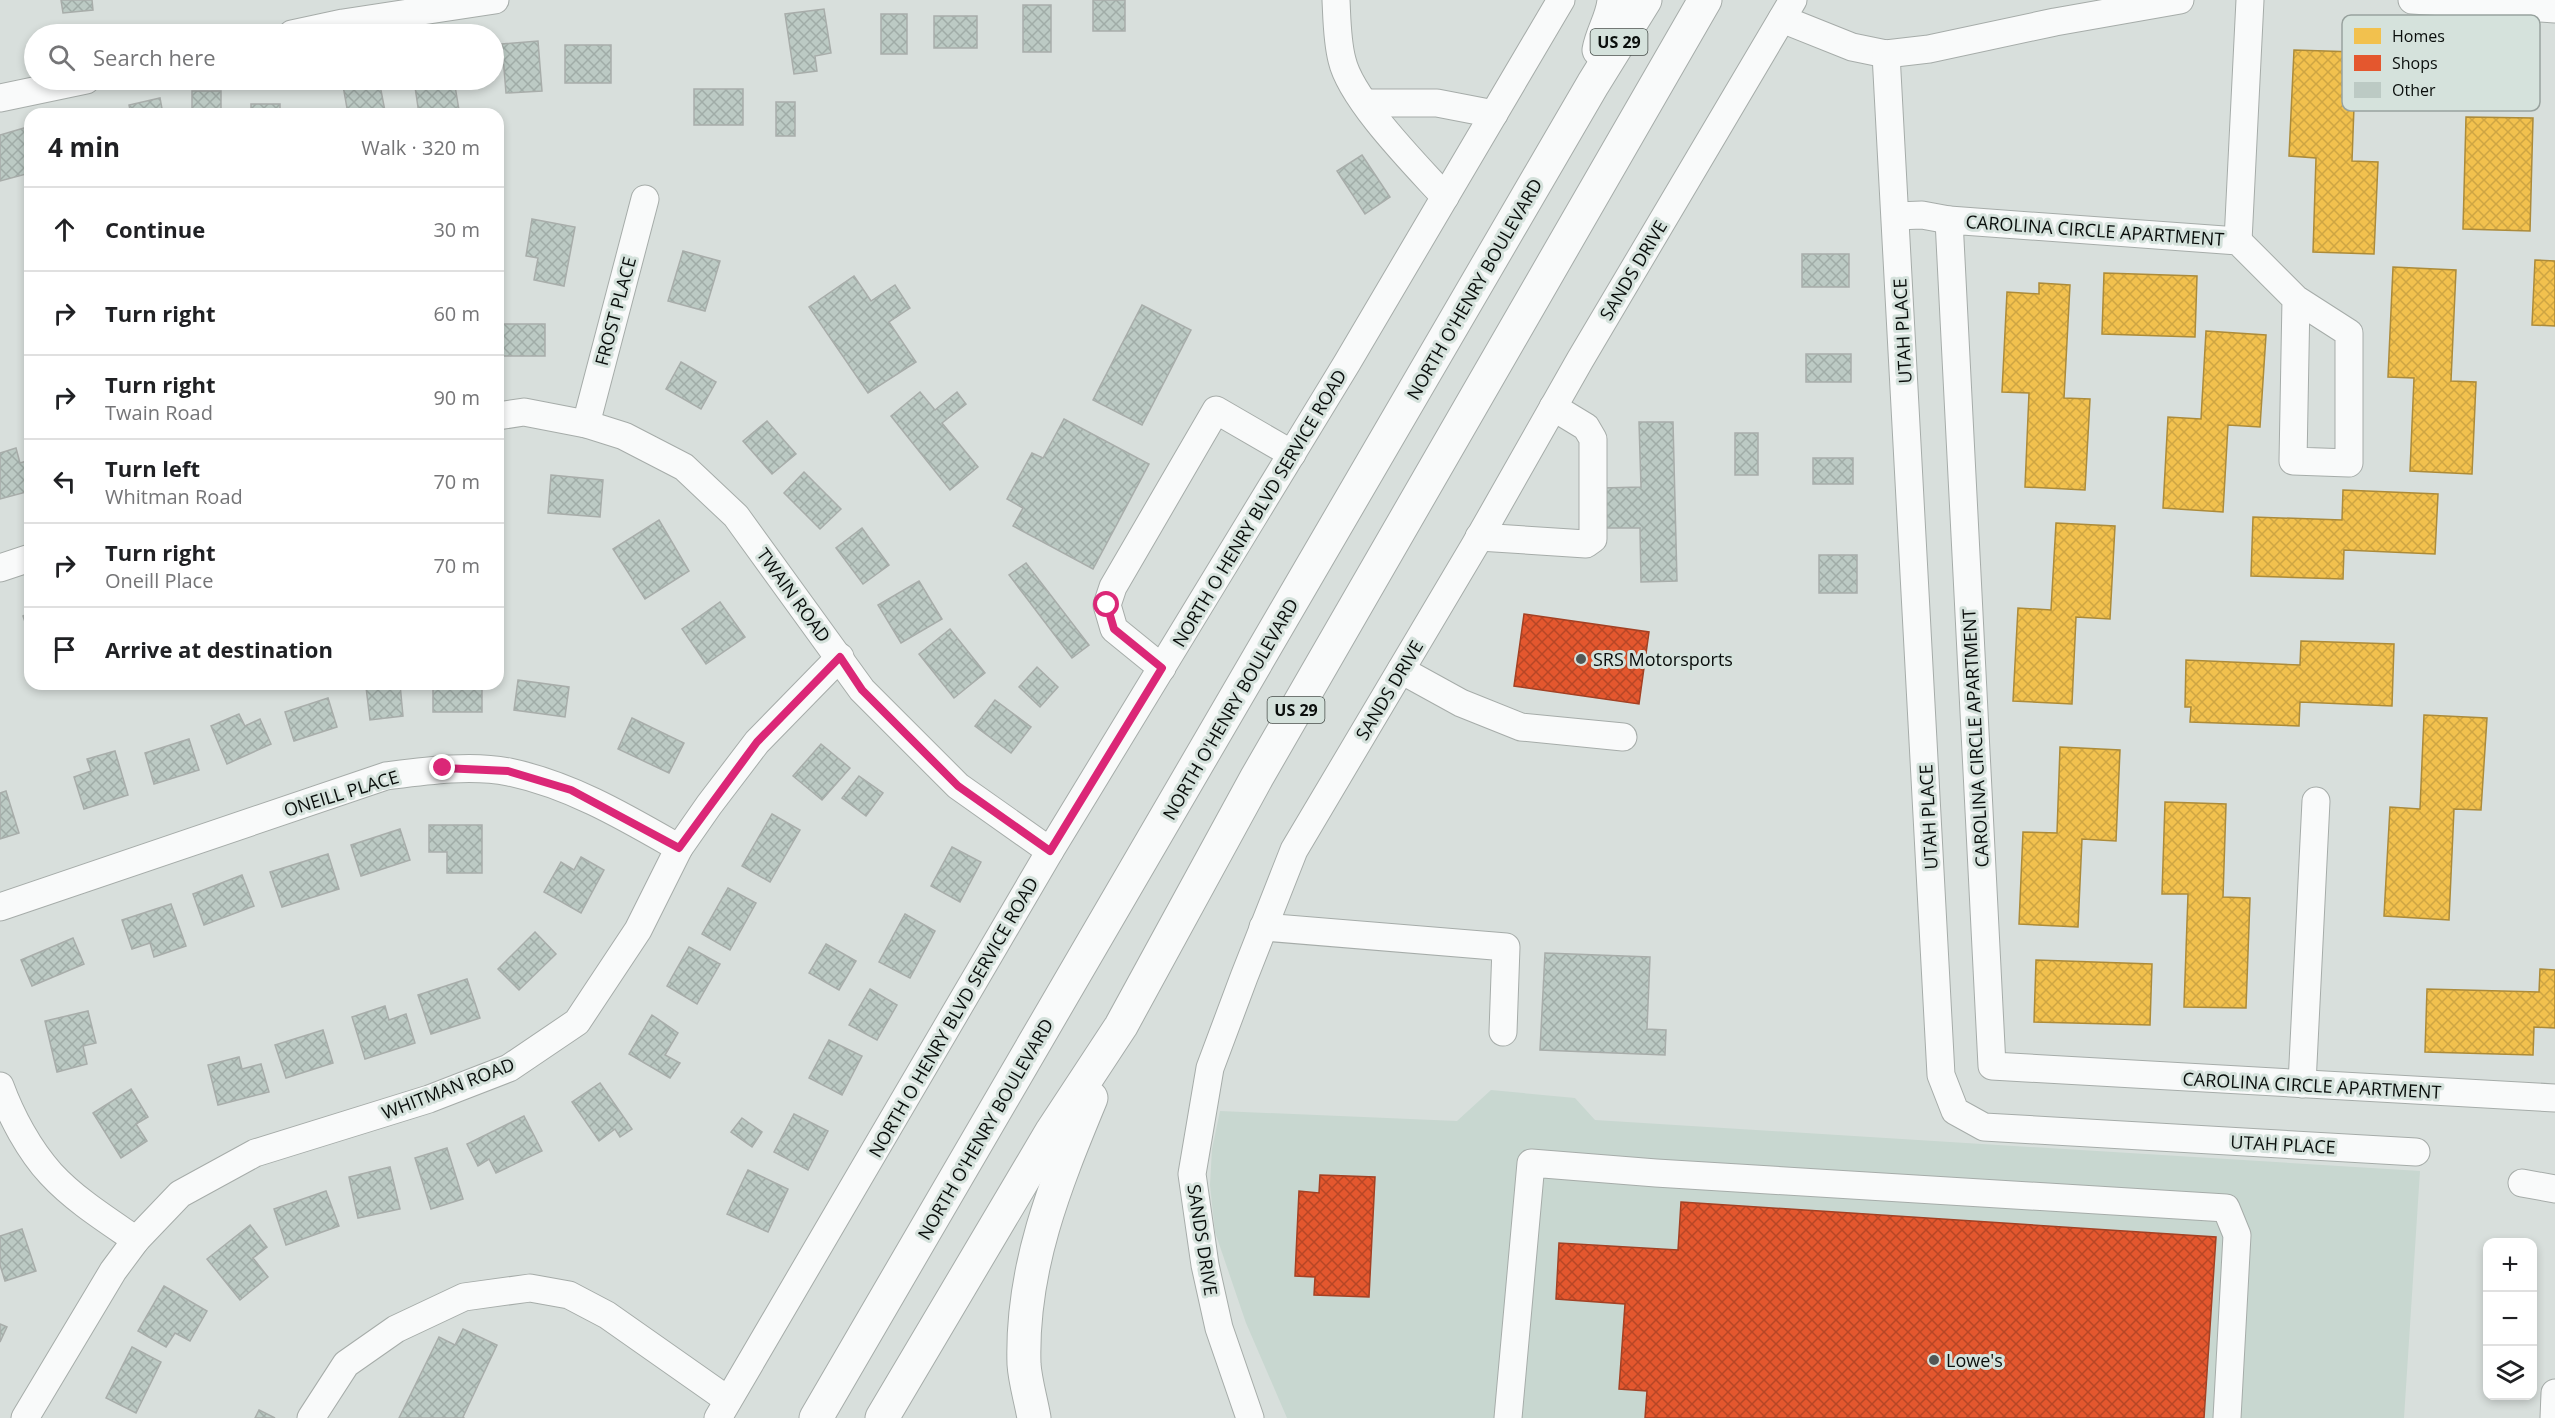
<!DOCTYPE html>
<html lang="en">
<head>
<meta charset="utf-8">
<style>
  :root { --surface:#fff; --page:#f6f6f6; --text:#202124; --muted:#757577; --line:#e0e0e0 }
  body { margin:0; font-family:"Open Sans",sans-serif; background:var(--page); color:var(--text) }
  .controls { position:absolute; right:18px; bottom:18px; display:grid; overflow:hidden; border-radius:12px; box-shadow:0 3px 9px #0003 }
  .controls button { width:54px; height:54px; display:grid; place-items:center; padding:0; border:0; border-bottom:2px solid var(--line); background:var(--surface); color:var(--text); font:30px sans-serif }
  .stop { position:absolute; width:18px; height:18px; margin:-14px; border:4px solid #db2777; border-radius:50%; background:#fff }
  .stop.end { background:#db2777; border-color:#fff; box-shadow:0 2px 6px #0008 }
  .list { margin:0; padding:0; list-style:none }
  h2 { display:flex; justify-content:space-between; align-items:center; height:78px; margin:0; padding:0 24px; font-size:26px }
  h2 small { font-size:20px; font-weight:400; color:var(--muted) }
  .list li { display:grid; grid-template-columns:39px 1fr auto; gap:18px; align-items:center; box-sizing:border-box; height:84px; padding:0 24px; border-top:2px solid var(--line) }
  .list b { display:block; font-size:22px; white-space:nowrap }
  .list p { margin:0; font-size:20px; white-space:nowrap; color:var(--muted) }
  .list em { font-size:20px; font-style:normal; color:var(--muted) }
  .icon { flex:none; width:33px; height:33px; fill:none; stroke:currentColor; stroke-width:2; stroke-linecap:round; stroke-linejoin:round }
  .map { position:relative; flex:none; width:2555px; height:1418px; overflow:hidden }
  .search { position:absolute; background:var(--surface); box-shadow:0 3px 9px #0003; left:24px; top:24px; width:480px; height:66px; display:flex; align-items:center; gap:15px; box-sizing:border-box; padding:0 21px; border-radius:33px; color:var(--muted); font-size:22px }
  .panel { position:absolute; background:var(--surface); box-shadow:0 3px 9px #0003; left:24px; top:108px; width:480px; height:582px; border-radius:18px }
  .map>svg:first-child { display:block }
  .built { fill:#c8d7d0 }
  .homes { fill:url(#homes-cross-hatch); stroke:#ac8b3a; stroke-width:1.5 }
  .shops { fill:url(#shops-cross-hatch); stroke:#a34124; stroke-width:1.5 }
  .building { fill:url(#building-cross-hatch); stroke:#a8adaa; stroke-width:1.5 }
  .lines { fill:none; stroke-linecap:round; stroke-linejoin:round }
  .minor-casing { stroke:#a6aca9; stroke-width:29 }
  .highway-casing { stroke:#a6aca9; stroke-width:35 }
  .minor { stroke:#f9fafa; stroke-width:27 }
  .highway { stroke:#f9fafa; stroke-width:33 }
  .route { stroke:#db2777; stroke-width:8 }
  .poi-dot { fill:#525755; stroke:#d5e2dc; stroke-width:2 }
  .labels { text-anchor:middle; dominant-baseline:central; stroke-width:6; stroke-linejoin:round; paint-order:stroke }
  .shield { fill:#d5e2dc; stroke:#474e4a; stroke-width:1.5 }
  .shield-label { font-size:16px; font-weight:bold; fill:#0a0e0c }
  .street-label { font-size:18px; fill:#0a0e0c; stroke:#d5e2dc }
  .poi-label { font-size:18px; fill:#0a0e0c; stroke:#d5e2dc; text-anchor:start }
  .key { fill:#d5e2dc; stroke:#98a29e; stroke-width:1.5 }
  .key-label { font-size:16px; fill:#0a0e0c }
</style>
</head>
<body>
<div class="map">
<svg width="2555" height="1418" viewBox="0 0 2555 1418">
  <defs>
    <pattern id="homes-cross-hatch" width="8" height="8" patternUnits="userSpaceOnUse" patternTransform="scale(1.5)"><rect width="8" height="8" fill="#f2c14e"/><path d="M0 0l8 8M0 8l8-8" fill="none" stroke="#cea543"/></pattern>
    <pattern id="shops-cross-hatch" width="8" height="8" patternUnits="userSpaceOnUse" patternTransform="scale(1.5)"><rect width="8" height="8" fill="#e4572e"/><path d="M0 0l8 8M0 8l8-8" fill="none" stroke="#b74626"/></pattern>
    <pattern id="building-cross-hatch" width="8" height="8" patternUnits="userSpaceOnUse" patternTransform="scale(1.5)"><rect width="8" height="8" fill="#bccac4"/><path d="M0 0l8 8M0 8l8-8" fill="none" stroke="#a0aca7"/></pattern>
  </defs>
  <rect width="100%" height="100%" fill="#d8dfdc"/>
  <!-- built -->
  <polygon class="built" points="1491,1090 1575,1098 1595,1120 2420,1171 2404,1418 1287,1418 1246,1323 1215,1232 1210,1185 1212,1149 1220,1111 1457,1121"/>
  <!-- homes -->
  <g class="homes">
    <polygon points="2294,50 2356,52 2352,161 2378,162 2374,254 2313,252 2316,158 2289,156"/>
    <polygon points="2466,117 2533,118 2530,231 2463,229"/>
    <polygon points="2535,260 2555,261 2555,326 2532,325"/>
    <polygon points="2393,267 2456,270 2451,381 2476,382 2472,474 2410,471 2414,378 2388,377"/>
    <polygon points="2104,273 2197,276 2195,337 2102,334"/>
    <polygon points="2039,283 2070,285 2064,398 2090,399 2085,490 2025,487 2029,393 2002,392 2007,292 2039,294"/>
    <polygon points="2206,331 2266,335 2260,427 2228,425 2223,512 2163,508 2168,417 2201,419"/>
    <polygon points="2343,490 2438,494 2435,554 2344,550 2343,579 2251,576 2253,517 2342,520"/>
    <polygon points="2056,523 2115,526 2110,619 2076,617 2072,704 2013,701 2018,608 2051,610"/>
    <polygon points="2301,641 2394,644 2392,706 2300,702 2299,726 2190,722 2191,707 2185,707 2186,660 2300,665"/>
    <polygon points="2424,715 2487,718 2481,810 2454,809 2449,920 2384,916 2390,807 2420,809"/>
    <polygon points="2060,747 2120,750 2116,841 2082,839 2078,927 2019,924 2023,832 2057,833"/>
    <polygon points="2165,802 2226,804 2223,897 2250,898 2246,1008 2184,1007 2188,894 2162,894"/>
    <polygon points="2036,960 2152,964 2150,1025 2034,1022"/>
    <polygon points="2540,969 2555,970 2555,1028 2534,1027 2533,1055 2425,1052 2427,989 2539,992"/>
  </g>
  <!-- shops -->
  <g class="shops">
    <polygon points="1524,614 1649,632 1639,704 1514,686"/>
    <polygon points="1320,1175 1375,1177 1369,1297 1314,1295 1315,1277 1295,1276 1299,1191 1319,1193"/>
    <polygon points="1681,1202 2216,1237 2204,1418 1645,1418 1647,1391 1619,1389 1625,1304 1556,1299 1559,1243 1678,1250"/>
  </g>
  <!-- building -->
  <g class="building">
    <polygon points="61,0 92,0 93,10 63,13"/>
    <rect x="1093" y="0" width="32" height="31"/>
    <rect x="1023" y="5" width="28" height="47"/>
    <polygon points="824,9 831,53 815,56 817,71 794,74 785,14"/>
    <rect x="881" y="14" width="26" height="40"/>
    <rect x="934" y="16" width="43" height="32"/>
    <polygon points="538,41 542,91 506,93 502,44"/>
    <rect x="565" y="45" width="46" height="38"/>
    <polygon points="342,80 379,80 385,111 348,114"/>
    <polygon points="414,80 454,80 459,110 419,114"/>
    <rect x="694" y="89" width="49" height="36"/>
    <rect x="192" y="91" width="29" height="23"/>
    <polygon points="160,98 163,114 131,114 129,105"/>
    <rect x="776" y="102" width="19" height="34"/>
    <rect x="251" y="104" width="29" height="10"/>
    <polygon points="24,128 30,151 30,173 0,181 0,135"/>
    <polygon points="1362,155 1390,197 1365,214 1337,171"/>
    <polygon points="532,219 575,227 564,286 534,280 538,258 526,256"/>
    <polygon points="683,251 720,261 705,311 668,301"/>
    <rect x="1802" y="254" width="47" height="33"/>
    <polygon points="854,276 871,301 895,285 910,308 889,322 916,362 868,393 809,307"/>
    <polygon points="1142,305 1191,330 1142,425 1093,400"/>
    <rect x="498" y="324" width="47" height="32"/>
    <rect x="1806" y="354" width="45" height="28"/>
    <polygon points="681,362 716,382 701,409 666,389"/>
    <polygon points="920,392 935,410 957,392 966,404 942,423 978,467 950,490 891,416"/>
    <polygon points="1064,419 1149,464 1093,569 1013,526 1023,508 1007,499 1032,453 1043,458"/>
    <polygon points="767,421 796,454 772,474 743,441"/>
    <polygon points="1639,422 1673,422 1677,581 1641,582 1640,528 1603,528 1602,488 1641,487"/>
    <rect x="1735" y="433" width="23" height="42"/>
    <polygon points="16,448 20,463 30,460 30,491 0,499 0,453"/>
    <rect x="1813" y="458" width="40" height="26"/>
    <polygon points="804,472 841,509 820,529 784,493"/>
    <polygon points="551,475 603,480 600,517 548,513"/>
    <polygon points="659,520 689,571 645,599 613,549"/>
    <polygon points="862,528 889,565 863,584 836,548"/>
    <rect x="1819" y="555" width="38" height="38"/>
    <polygon points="1026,563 1089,645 1072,658 1009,575"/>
    <polygon points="919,581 942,619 901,643 878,605"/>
    <polygon points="720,602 745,637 706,664 682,629"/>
    <polygon points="30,613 30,637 23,616"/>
    <polygon points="950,629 985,673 954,698 919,654"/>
    <polygon points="1037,667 1058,687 1040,707 1019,687"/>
    <polygon points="518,680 569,687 565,717 514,710"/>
    <polygon points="400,684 403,716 370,720 366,687"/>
    <rect x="433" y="684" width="49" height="28"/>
    <polygon points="328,698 337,727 294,741 285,712"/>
    <polygon points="995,700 1031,727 1011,753 975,726"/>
    <polygon points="239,714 245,726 260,719 271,744 227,764 211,726"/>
    <polygon points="632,718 684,743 669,773 618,749"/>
    <polygon points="189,739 199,770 154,784 145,753"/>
    <polygon points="821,744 850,768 822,800 793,776"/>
    <polygon points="115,751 128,795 84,809 74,777 91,771 87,759"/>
    <polygon points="859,776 883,793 866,816 842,798"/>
    <polygon points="6,791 19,833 0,839 0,793"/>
    <polygon points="772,814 800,830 770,882 742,866"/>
    <polygon points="429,825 482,825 482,873 447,873 447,852 429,852"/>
    <polygon points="400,829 410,860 361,876 351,845"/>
    <polygon points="952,847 981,862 960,902 931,886"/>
    <polygon points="328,854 339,889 282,907 270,872"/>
    <polygon points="581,857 604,870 581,913 544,892 561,862 574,870"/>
    <polygon points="242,875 254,906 204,925 193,894"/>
    <polygon points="728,888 756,903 730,950 702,934"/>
    <polygon points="171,904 186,946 154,957 150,943 132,949 122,920"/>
    <polygon points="905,914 935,931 910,978 879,962"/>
    <polygon points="535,932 556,954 519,990 498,969"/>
    <polygon points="73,938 84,964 32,986 21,960"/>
    <polygon points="826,944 856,961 839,990 809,973"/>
    <polygon points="689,947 720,964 697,1004 667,986"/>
    <polygon points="1545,953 1650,957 1647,1029 1666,1030 1665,1055 1540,1050"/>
    <polygon points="467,979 480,1018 431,1034 418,995"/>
    <polygon points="870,989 897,1005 877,1040 849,1025"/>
    <polygon points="385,1006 389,1020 406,1014 415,1043 365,1059 352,1017"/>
    <polygon points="88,1011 96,1043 83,1046 87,1064 57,1072 45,1021"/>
    <polygon points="652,1015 678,1033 665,1055 680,1063 670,1078 629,1054"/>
    <polygon points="323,1030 333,1063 286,1078 275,1045"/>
    <polygon points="829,1040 862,1056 842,1095 809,1078"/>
    <polygon points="239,1057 242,1069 261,1064 269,1092 218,1105 208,1065"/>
    <polygon points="600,1083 632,1129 620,1137 615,1129 599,1141 572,1102"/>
    <polygon points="131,1089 148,1117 136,1124 147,1141 121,1158 93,1113"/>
    <polygon points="794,1114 828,1131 808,1170 774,1152"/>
    <polygon points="524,1116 542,1151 496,1173 489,1159 478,1166 467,1144"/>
    <polygon points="742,1118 762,1132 752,1147 731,1132"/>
    <polygon points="447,1148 463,1199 431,1209 415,1158"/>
    <polygon points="390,1167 400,1209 358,1218 349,1177"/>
    <polygon points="748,1170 788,1189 768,1232 727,1214"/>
    <polygon points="326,1191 339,1226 286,1245 274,1209"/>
    <polygon points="250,1225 267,1247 253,1258 268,1277 240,1300 207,1259"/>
    <polygon points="22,1229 36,1271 5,1281 0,1265 0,1236"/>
    <polygon points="164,1286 207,1311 190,1341 175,1333 166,1347 138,1331"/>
    <polygon points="0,1324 7,1327 0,1342"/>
    <polygon points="463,1329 497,1345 463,1417 464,1418 399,1418 439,1337 455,1345"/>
    <polygon points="132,1347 161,1362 136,1413 106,1398"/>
    <polygon points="259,1410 275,1418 255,1418"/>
  </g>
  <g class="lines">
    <defs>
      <g id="minor">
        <path d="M1336,0C1337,20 1337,41 1342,60C1351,100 1417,166 1445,197"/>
        <polyline points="2412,0 2555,9"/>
        <polyline points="1782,19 1852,47 1886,54 1929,49 2055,22 2180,0"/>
        <polyline points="292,34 343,23 495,0"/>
        <polyline points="1886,54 1941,1075 1955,1111 1984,1127 2416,1152"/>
        <polyline points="0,98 86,80"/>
        <polyline points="1365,103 1437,103 1494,114"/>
        <polyline points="1896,216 1922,215 1949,220"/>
        <polyline points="2238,241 2250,0"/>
        <polyline points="2296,299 2293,461 2349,463 2349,333 2296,299 2238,241 1949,220 1992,1066 2555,1098"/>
        <polyline points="498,416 524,412 586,424 624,436 684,467 736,516 862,690 958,786 1050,851"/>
        <polyline points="586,424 645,199"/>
        <polyline points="1479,537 1586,544 1593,539 1593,439 1586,427 1553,407"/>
        <polyline points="0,568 30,558"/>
        <polyline points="1162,668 1114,629 1107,605 1113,587 1216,410 1292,454"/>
        <polyline points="1401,670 1461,703 1521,727 1623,737"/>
        <path d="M0,907L386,776C424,771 471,764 509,772C571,785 625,817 679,848"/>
        <polyline points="1263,927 1506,947 1503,1032"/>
        <polyline points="2302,1084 2316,801"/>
        <path d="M0,1086C11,1116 29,1150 51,1174C75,1200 107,1220 136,1240"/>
        <polyline points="2522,1183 2555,1189"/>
        <polyline points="25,1418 113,1271 136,1240 180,1194 255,1153 429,1099 509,1068 577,1022 638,930 679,848 709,805 757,742 840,657"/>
        <polyline points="311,1418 346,1364 396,1329 464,1297 530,1288 569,1295 607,1315 728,1400"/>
        <polyline points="718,1418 1050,851 1347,363 1561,0"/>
        <polyline points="1250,1418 1219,1328 1205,1265 1192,1174 1210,1068 1244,977 1294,850 1475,545 1580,360 1793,0"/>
        <polyline points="1508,1418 1531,1163 1656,1173 2226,1208 2237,1235 2227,1418"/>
        <polyline points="2554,1418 2555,1393"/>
      </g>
      <g id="highway">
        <path d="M1599,50C1602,33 1613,17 1614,0"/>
        <polyline points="816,1418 1593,84 1645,0"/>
        <polyline points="882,1418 1052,1131 1121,1026 1257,777 1705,0"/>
        <path d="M1034,1418C1031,1400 1025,1381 1024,1364C1021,1268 1055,1185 1091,1098"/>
      </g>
    </defs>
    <!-- minor casing -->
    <use href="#minor" class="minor-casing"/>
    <!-- highway casing -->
    <use href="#highway" class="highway-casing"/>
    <!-- minor -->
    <use href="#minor" class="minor"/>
    <!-- highway -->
    <use href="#highway" class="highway"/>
  </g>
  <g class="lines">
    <!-- route -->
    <polyline class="route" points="443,768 508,771 571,790 679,848 757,742 840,657 862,690 958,786 1050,851 1162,668 1114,629 1107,605"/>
  </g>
  <!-- markers -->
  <g class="poi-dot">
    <circle cx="1581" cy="659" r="6"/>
    <circle cx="1934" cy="1360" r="6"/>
  </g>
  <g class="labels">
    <!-- shield labels -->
    <g class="shield">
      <rect x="1590.5" y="29" width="57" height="26" rx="4.5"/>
      <rect x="1267.5" y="697" width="57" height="26" rx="4.5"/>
    </g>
    <g class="shield-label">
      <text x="1619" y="42">US 29</text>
      <text x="1296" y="710">US 29</text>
    </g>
    <!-- street labels -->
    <g class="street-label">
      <text transform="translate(2095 230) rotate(4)">CAROLINA CIRCLE APARTMENT</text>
      <text transform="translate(1633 270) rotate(-59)">SANDS DRIVE</text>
      <text transform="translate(1474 289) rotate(-60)">NORTH O'HENRY BOULEVARD</text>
      <text transform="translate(615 311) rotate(-75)">FROST PLACE</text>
      <text transform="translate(1902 331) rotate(-93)">UTAH PLACE</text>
      <text transform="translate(1259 508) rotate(-59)">NORTH O HENRY BLVD SERVICE ROAD</text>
      <text transform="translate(794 595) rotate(54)">TWAIN ROAD</text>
      <text transform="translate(1389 690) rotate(-59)">SANDS DRIVE</text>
      <text transform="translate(1230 709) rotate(-60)">NORTH O'HENRY BOULEVARD</text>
      <text transform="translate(1975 738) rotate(-93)">CAROLINA CIRCLE APARTMENT</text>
      <text transform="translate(341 793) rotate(-17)">ONEILL PLACE</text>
      <text transform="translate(1928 817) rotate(-93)">UTAH PLACE</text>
      <text transform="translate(953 1017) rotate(-60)">NORTH O HENRY BLVD SERVICE ROAD</text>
      <text transform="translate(2312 1085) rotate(3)">CAROLINA CIRCLE APARTMENT</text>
      <text transform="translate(448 1088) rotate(-21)">WHITMAN ROAD</text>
      <text transform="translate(985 1129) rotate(-60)">NORTH O'HENRY BOULEVARD</text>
      <text transform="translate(2283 1144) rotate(3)">UTAH PLACE</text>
      <text transform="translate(1203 1240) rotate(81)">SANDS DRIVE</text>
    </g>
    <!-- poi labels -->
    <g class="poi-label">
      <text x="1593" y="659">SRS Motorsports</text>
      <text x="1946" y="1360">Lowe's</text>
    </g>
  </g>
  <!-- legend -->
  <rect x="2342" y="15" width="198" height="96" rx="9" class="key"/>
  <rect x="2354" y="28" width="27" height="16" fill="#f2c14e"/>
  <rect x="2354" y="55" width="27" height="16" fill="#e4572e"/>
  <rect x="2354" y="82" width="27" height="16" fill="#bccac4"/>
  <g class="key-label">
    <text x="2392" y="42">Homes</text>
    <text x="2392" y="69">Shops</text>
    <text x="2392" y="96">Other</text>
  </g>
</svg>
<div class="controls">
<button>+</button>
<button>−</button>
<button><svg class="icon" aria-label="layers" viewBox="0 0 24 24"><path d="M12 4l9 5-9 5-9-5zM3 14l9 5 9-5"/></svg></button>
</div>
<div class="stop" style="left:1107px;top:605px"></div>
<div class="stop end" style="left:443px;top:768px"></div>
<div class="search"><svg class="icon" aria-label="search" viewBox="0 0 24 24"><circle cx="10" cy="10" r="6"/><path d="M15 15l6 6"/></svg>Search here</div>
<section class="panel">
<h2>4 min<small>Walk · 320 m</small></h2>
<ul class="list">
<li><svg class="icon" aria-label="ahead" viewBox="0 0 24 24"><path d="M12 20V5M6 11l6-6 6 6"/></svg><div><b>Continue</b></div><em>30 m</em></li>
<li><svg class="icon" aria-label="right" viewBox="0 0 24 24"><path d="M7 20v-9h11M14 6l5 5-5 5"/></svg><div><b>Turn right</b></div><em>60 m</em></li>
<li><svg class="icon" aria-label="right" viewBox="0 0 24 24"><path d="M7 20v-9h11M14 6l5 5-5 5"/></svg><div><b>Turn right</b><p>Twain Road</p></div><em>90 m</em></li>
<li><svg class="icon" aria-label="left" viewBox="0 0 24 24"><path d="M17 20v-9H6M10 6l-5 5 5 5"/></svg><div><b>Turn left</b><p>Whitman Road</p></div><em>70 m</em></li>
<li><svg class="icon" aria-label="right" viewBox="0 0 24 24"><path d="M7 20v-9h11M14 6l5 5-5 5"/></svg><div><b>Turn right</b><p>Oneill Place</p></div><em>70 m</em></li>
<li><svg class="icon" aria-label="arrive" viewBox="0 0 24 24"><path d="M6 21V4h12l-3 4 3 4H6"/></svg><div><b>Arrive at destination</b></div></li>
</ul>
</section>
</div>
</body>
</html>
